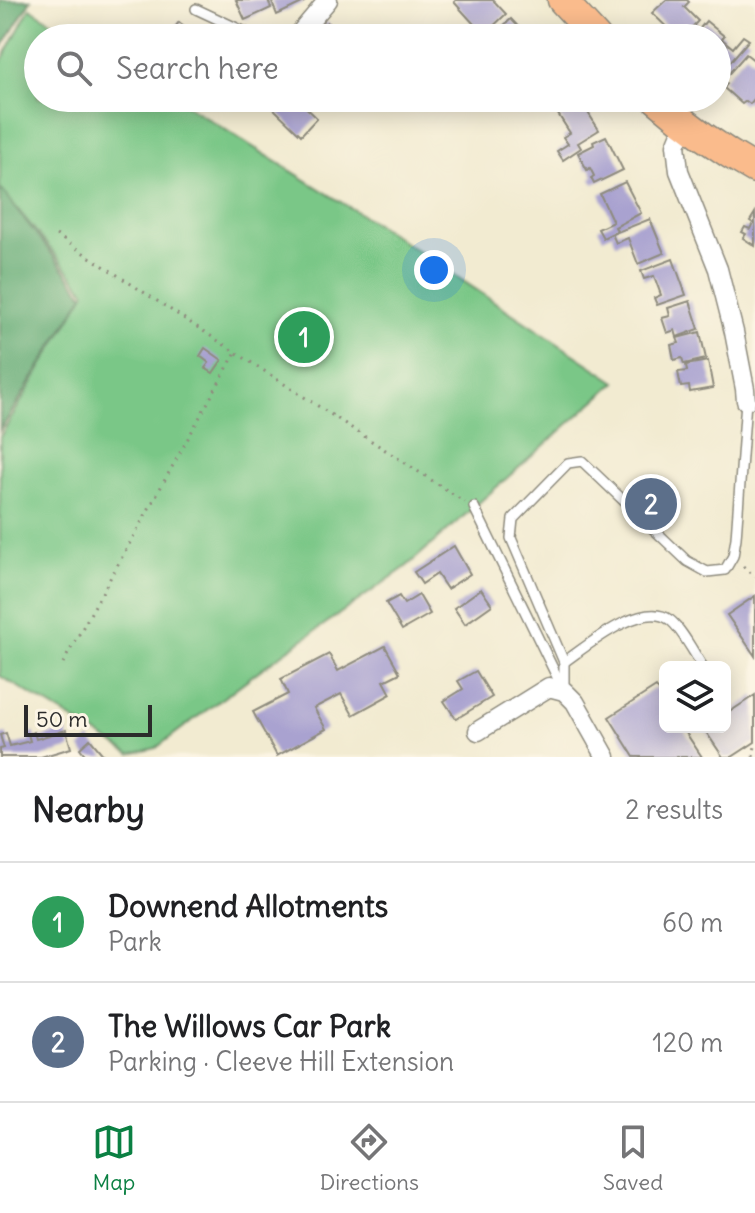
<!DOCTYPE html>
<html lang="en">
<head>
<meta charset="utf-8">
<style>
  :root { --surface:#fff; --page:#f6f6f6; --text:#202124; --muted:#757577; --line:#e0e0e0; --accent:#0b8043 }
  body { margin:0; font-family:Delius,sans-serif; background:var(--page); color:var(--text) }
  .controls { position:absolute; right:24px; bottom:24px; display:grid; overflow:hidden; border-radius:12px; box-shadow:0 4px 20px #0003 }
  .controls button { width:72px; height:72px; display:grid; place-items:center; padding:0; border:0; border-bottom:2px solid var(--line); background:var(--surface); color:var(--text); font:40px sans-serif }
  .scale { position:absolute; left:24px; bottom:20px; width:128px; box-sizing:border-box; padding-left:8px; border:4px solid #2b2b2b; border-top:0; font-size:22px; line-height:28px; white-space:nowrap; color:#2b2b2b; -webkit-text-stroke:6px #fcf5e5; paint-order:stroke }
  .you { position:absolute; left:434px; top:270px; width:28px; height:28px; margin:-20px; border:6px solid #fff; border-radius:50%; background:#1a73e8; box-shadow:0 0 0 12px #1a73e833 }
  .badge { display:grid; place-items:center; width:52px; height:52px; border-radius:50%; background:var(--accent); color:#fff; font-size:26px; font-weight:700 }
  .pin { position:absolute; translate:-50% -50%; border:4px solid #fff; box-shadow:0 2px 8px #0006 }
  .list { margin:0; padding:0; list-style:none }
  h2 { display:flex; justify-content:space-between; align-items:center; height:104px; margin:0; padding:0 32px; font-size:34px }
  h2 small { font-size:26px; font-weight:400; color:var(--muted) }
  .list li { display:grid; grid-template-columns:52px 1fr auto; gap:24px; align-items:center; box-sizing:border-box; height:120px; padding:0 32px; border-top:2px solid var(--line) }
  .list b { display:block; font-size:30px; white-space:nowrap }
  .list p { margin:0; font-size:26px; white-space:nowrap; color:var(--muted) }
  .list em { font-size:26px; font-style:normal; color:var(--muted) }
  .icon { flex:none; width:44px; height:44px; fill:none; stroke:currentColor; stroke-width:2; stroke-linecap:round; stroke-linejoin:round }
  .map { position:relative; flex:none; width:755px; height:757px; overflow:hidden }
  .search { position:absolute; background:var(--surface); box-shadow:0 4px 20px #0003; left:24px; right:24px; top:24px; height:88px; display:flex; align-items:center; gap:20px; box-sizing:border-box; padding:0 28px; border-radius:44px; color:var(--muted); font-size:30px }
  .sheet { height:344px; background:var(--surface) }
  nav { display:flex; justify-content:space-around; align-items:center; box-sizing:border-box; height:112px; border-top:2px solid var(--line); background:var(--surface); font-size:22px; color:var(--muted) }
  nav a { display:grid; justify-items:center; gap:4px }
  nav .on { color:var(--accent) }
  .map>svg:first-child { display:block }
  .green { fill:#7ac787; stroke:#527959; stroke-width:2 }
  .forest { fill:#63ac74; stroke:#476c50; stroke-width:2 }
  .building { fill:#a9a2d0 }
  .lines { fill:none; stroke-linecap:round; stroke-linejoin:round }
  .service-casing { stroke:#8e8b7e; stroke-width:12 }
  .minor-casing { stroke:#8e8b7e; stroke-width:21 }
  .primary-casing { stroke:#8e8b7e; stroke-width:31 }
  .path { stroke:#8e8b7e; stroke-width:3; stroke-dasharray:2 6; stroke-linecap:butt }
  .service { stroke:#fff; stroke-width:9 }
  .minor { stroke:#fff; stroke-width:18 }
  .primary { stroke:#fabb8c; stroke-width:28 }
</style>
</head>
<body>
<div class="map">
<svg width="755" height="757" viewBox="0 0 755 757">
  <rect width="100%" height="100%" fill="#fcf5e5"/>
  <filter id="ink" filterUnits="userSpaceOnUse"><feTurbulence type="fractalNoise" baseFrequency=".0125" numOctaves="2"/><feDisplacementMap in="SourceGraphic" scale="16" xChannelSelector="R" yChannelSelector="G"/><feConvolveMatrix kernelMatrix="1 2 1 2 8 2 1 2 1" color-interpolation-filters="sRGB"/></filter>
  <filter id="wash" filterUnits="userSpaceOnUse"><feTurbulence type="fractalNoise" baseFrequency=".006" numOctaves="4" result="noise"/><feDisplacementMap in="SourceGraphic" scale="32" xChannelSelector="R" yChannelSelector="G"/><feGaussianBlur stdDeviation="1.8" result="paint"/><feColorMatrix in="noise" values="0 0 0 0 0 0 0 0 0 0 0 0 0 0 0 0 0 1.4 0 .05"/><feComposite in="paint" operator="in"/></filter>
  <g filter="url(#wash)">
    <rect width="100%" height="100%" fill="#f2ebd1"/>
    <!-- green -->
    <polygon class="green" points="30,8 78,38 38,38 38,98 175,98 395,236 616,382 406,567 264,667 156,748 131,754 0,676 0,437 86,292 0,188 0,64"/>
    <!-- forest -->
    <g class="forest">
      <polygon points="0,0 31,0 0,51"/>
      <polygon points="0,188 84,295 0,431"/>
    </g>
    <g id="blocks">
      <!-- building -->
      <g class="building">
        <polygon points="236,0 268,0 271,8 245,20"/>
        <polygon points="271,0 303,0 304,2 277,15"/>
        <polygon points="456,0 493,0 506,14 484,35 454,2"/>
        <polygon points="666,0 687,0 689,2 684,7 698,21 682,38 678,38 652,13"/>
        <polygon points="511,19 529,38 490,38"/>
        <polygon points="706,21 724,36 722,39 733,48 743,36 749,40 717,77 717,38 692,38"/>
        <polygon points="179,22 189,30 200,38 167,38"/>
        <polygon points="327,22 342,38 309,38"/>
        <polygon points="746,54 755,61 755,98 750,104 746,101 742,104 724,88 727,84 723,80"/>
        <polygon points="284,98 296,98 317,118 301,135 274,109"/>
        <polygon points="580,100 599,130 578,143 581,148 563,160 557,151 568,144 563,137 570,133 558,114"/>
        <polygon points="606,136 623,170 594,184 591,178 594,176 590,168 587,170 578,153 594,145 593,142"/>
        <polygon points="625,182 641,213 615,227 617,231 603,238 598,229 613,222 600,194"/>
        <polygon points="755,213 755,246 743,238 746,234 742,232 745,227 750,229 753,223 750,221"/>
        <polygon points="650,219 664,253 638,264 628,238 616,243 612,234"/>
        <polygon points="673,259 686,295 657,305 654,298 661,295 654,276 644,279 641,271"/>
        <polygon points="690,301 699,329 677,337 675,330 667,333 662,318 670,316 668,308"/>
        <polygon points="700,332 706,359 684,364 682,358 674,360 671,345 679,343 677,338"/>
        <polygon points="205,348 222,360 213,373 205,368 209,363 200,356"/>
        <polygon points="708,361 713,388 690,392 689,386 681,387 678,372 687,371 686,365"/>
        <polygon points="454,546 470,574 447,589 437,574 422,584 414,572"/>
        <polygon points="481,589 492,605 465,624 454,608"/>
        <polygon points="419,595 430,614 402,630 386,603 399,596 404,604"/>
        <polygon points="755,596 755,656 727,615"/>
        <polygon points="385,646 400,673 384,681 391,694 353,715 341,694 314,708 326,729 277,756 253,712 288,694 281,679 329,654 338,671"/>
        <polygon points="476,671 492,697 456,719 444,701 463,689 458,681"/>
        <polygon points="656,687 665,700 665,727 682,727 702,757 634,757 609,717"/>
        <polygon points="755,695 755,742 732,757 723,757 704,729 707,727 725,727 725,715"/>
        <polygon points="66,730 71,748 41,757 0,757 0,749 4,748 0,735 6,733 10,746 30,741 28,734 34,732 36,739"/>
        <polygon points="90,739 105,757 87,757 80,748"/>
      </g>
    </g>
  </g>
  <g filter="url(#ink)">
    <use href="#blocks" fill-opacity="0" stroke="#8e8b7e" stroke-width="2"/>
    <g class="lines">
      <defs>
        <g id="service">
          <polyline points="196,9 258,38"/>
          <polyline points="330,98 335,103"/>
          <polyline points="474,507 562,687"/>
          <path d="M564,662C587,646 643,599 670,620C681,628 695,655 703,667"/>
          <polyline points="564,691 564,662 511,538 513,519 568,463 582,461 687,561 707,572 725,570 733,556 736,538 746,401"/>
        </g>
        <g id="minor">
          <polyline points="296,38 328,0"/>
          <polyline points="685,123 676,145 679,171 718,269 734,332 745,389 746,401"/>
          <polyline points="478,731 549,687 564,691 575,702 606,757"/>
        </g>
        <g id="primary">
          <polyline points="562,0 597,38"/>
          <path d="M655,98C686,125 719,149 755,169"/>
        </g>
      </defs>
      <!-- service casing -->
      <use href="#service" class="service-casing"/>
      <!-- minor casing -->
      <use href="#minor" class="minor-casing"/>
      <!-- primary casing -->
      <use href="#primary" class="primary-casing"/>
      <!-- path -->
      <g class="path">
        <polyline points="56,235 465,502"/>
        <polyline points="743,566 755,577"/>
        <polyline points="63,663 236,352"/>
        <polyline points="753,757 755,746"/>
      </g>
      <!-- service -->
      <use href="#service" class="service"/>
      <!-- minor -->
      <use href="#minor" class="minor"/>
      <!-- primary -->
      <use href="#primary" class="primary"/>
    </g>
  </g>
</svg>
<div class="controls">
<button><svg class="icon" aria-label="layers" viewBox="0 0 24 24"><path d="M12 4l9 5-9 5-9-5zM3 14l9 5 9-5"/></svg></button>
</div>
<div class="scale">50 m</div>
<div class="you"></div>
<div class="pin badge" style="left:304px;top:337px;background:#2e9e5b">1</div>
<div class="pin badge" style="left:651px;top:504px;background:#5c6f8a">2</div>
<div class="search"><svg class="icon" aria-label="search" viewBox="0 0 24 24"><circle cx="10" cy="10" r="6"/><path d="M15 15l6 6"/></svg>Search here</div>
</div>
<section class="sheet">
<h2>Nearby<small>2 results</small></h2>
<ul class="list">
<li><span class="badge" style="background:#2e9e5b">1</span><div><b>Downend Allotments</b><p>Park</p></div><em>60 m</em></li>
<li><span class="badge" style="background:#5c6f8a">2</span><div><b>The Willows Car Park</b><p>Parking · Cleeve Hill Extension</p></div><em>120 m</em></li>
</ul>
</section>
<nav>
<a class="on"><svg class="icon" aria-label="map" viewBox="0 0 24 24"><path d="M3 6l6-2 6 2 6-2v14l-6 2-6-2-6 2zM9 4v14M15 6v14"/></svg>Map</a>
<a><svg class="icon" aria-label="directions" viewBox="0 0 24 24"><path d="M12 3l9 9-9 9-9-9zM9 14v-3h6M13 9l2 2-2 2"/></svg>Directions</a>
<a><svg class="icon" aria-label="saved" viewBox="0 0 24 24"><path d="M7 4h10v16l-5-4-5 4z"/></svg>Saved</a>
</nav>
</body>
</html>
